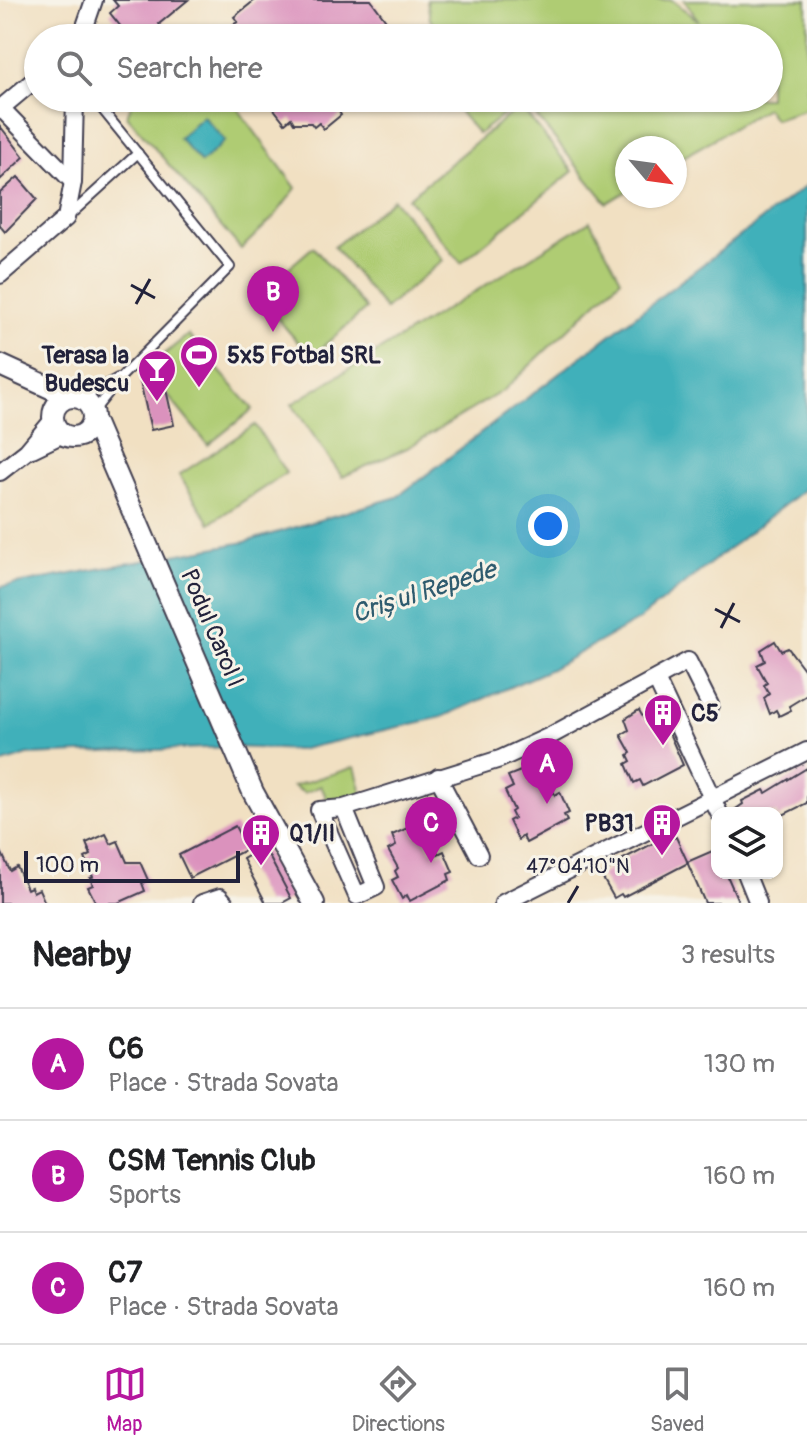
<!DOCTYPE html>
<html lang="en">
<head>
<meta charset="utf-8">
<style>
  :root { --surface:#fff; --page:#f6f6f6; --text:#202124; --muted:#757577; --line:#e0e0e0; --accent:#b5179e }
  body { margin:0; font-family:Pangolin,sans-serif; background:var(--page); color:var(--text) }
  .controls { position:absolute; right:24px; bottom:24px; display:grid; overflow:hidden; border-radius:16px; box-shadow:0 2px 6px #0004 }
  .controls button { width:72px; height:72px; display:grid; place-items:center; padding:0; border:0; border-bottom:2px solid var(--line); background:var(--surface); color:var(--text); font:40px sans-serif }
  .compass { position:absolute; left:615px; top:136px; width:72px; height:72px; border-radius:50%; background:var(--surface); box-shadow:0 2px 6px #0004; rotate:119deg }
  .scale { position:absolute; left:24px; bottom:20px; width:216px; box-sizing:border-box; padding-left:8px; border:4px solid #22223b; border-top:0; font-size:22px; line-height:28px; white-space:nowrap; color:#22223b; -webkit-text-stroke:6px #f7f3e8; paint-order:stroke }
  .you { position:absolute; left:548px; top:526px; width:28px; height:28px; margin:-20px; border:6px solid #fff; border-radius:50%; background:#1a73e8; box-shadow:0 0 0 12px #1a73e833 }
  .badge { display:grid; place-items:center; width:52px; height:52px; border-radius:50%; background:var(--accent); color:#fff; font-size:26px; font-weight:700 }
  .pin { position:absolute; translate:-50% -66px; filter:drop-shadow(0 2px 4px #0008) }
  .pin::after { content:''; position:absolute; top:42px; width:28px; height:24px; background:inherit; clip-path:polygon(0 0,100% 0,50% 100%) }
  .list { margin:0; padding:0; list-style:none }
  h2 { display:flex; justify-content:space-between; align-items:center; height:104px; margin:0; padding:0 32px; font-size:34px }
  h2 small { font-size:26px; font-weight:400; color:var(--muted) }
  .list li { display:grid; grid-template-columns:52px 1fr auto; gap:24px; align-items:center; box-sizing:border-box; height:112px; padding:0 32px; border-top:2px solid var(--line) }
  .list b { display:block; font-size:30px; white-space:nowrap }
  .list p { margin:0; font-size:26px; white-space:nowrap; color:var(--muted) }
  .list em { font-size:26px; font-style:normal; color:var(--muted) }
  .icon { flex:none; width:44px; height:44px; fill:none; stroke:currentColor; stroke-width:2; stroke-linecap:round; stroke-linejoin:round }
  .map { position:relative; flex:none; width:807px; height:903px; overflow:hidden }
  .search { position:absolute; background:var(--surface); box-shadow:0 2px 6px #0004; left:24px; right:24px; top:24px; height:88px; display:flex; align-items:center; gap:20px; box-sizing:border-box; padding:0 28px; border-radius:44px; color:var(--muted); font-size:30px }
  .sheet { height:440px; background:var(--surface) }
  nav { display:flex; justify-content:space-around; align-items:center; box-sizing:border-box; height:112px; border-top:2px solid var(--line); background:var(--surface); font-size:22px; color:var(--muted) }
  nav a { display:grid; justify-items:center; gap:4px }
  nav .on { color:var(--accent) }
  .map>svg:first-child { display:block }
  .green { fill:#afcc73; stroke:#687757; stroke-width:2 }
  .water { fill:#40b0ba; stroke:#31697a; stroke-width:2 }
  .building { fill:#db92bd }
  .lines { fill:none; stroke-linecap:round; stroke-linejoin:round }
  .service-casing { stroke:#413e4f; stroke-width:12 }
  .minor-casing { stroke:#413e4f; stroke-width:20 }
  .tertiary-casing { stroke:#413e4f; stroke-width:24 }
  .service { stroke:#fff; stroke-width:8 }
  .minor { stroke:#fff; stroke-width:16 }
  .tertiary { stroke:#fff; stroke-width:20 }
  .ticks { fill:none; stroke:#22223b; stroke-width:3 }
  .labels { text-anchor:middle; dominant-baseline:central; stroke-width:6; stroke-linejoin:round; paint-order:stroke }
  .poi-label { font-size:24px; font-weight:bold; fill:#22223b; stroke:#f7f3e8; text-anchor:start }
  .street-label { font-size:24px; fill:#22223b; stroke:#f7f3e8 }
  .water-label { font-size:26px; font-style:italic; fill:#2e5b6e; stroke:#f7f3e8 }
  .ticks-label { font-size:20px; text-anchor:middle; fill:#22223b; stroke:#f7f3e8; stroke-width:6; stroke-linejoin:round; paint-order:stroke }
</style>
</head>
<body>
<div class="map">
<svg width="807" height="903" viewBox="0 0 807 903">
  <rect width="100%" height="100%" fill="#f7f3e8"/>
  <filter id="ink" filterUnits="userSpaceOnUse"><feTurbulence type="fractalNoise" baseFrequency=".0125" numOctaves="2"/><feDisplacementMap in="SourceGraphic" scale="16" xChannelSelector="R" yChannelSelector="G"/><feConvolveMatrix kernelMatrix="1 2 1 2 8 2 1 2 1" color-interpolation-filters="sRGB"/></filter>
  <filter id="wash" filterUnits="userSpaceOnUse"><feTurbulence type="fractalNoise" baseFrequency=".006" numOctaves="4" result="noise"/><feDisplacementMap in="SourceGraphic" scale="32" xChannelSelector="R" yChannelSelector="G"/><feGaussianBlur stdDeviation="1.8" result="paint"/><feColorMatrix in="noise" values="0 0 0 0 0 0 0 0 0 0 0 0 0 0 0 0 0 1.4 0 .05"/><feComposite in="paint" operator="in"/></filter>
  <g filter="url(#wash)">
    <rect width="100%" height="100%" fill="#f1e0c2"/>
    <!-- green -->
    <g class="green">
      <polygon points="427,0 672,0 699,21 684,0 807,0 807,109 774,119 766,108 675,162 675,148 627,148 627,191 607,203 523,100 478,134 448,98 769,98 769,38 443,38 430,19"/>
      <polygon points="134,98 230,98 296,188 274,217 241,249 127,116"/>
      <polygon points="520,106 573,171 461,263 408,198"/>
      <polygon points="393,199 443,260 385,309 334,247"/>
      <polygon points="590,221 621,279 504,390 407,448 342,477 292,404"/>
      <polygon points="313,247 366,309 311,357 257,295"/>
      <polygon points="188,335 253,409 208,445 146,369"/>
      <polygon points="255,425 286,473 210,523 179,475"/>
      <polygon points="355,767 364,800 331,808 321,786 304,793 293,786"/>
    </g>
    <!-- water -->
    <g class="water">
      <polygon points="203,116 225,141 201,163 179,138"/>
      <polygon points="807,185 807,487 640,619 551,669 442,717 298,750 231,747 28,755 0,764 0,587 245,542 397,497"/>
    </g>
    <g id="blocks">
      <!-- building -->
      <g class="building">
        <polygon points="113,0 188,0 159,24 170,38 130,38 110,13 118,6"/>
        <polygon points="255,0 371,0 399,38 235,38 236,30 230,26 238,22 234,17"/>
        <polygon points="272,98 353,98 338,110 341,115 324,129 319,123 314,127 311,123 294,123 291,118 285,123 274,109 279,106"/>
        <polygon points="0,126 24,157 0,180"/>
        <polygon points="18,177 37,199 5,232 0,226 0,193"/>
        <polygon points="163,376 174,425 151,430 140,381"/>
        <polygon points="775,641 781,651 788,648 807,673 807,695 789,706 791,710 779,716 776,710 770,714 764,698 769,694 764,685 767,683 757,665 765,661 761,650"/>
        <polygon points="639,710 645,721 653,717 663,736 669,733 683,765 643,786 640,780 634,783 626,764 631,761 628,755 631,753 621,735 629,730 625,719"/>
        <polygon points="528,768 533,776 538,774 548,792 552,789 555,795 560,792 569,813 564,815 567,821 526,843 523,836 518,840 509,821 514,818 511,812 514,810 505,791 513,787 508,776"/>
        <polygon points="807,768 807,803 777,818 777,813 730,813 743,804 742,801 764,790 766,793"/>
        <polygon points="235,826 247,849 190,878 179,855"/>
        <polygon points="412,826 416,835 422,833 431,851 436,848 438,854 444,851 453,872 448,874 450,880 410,901 407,895 402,899 392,880 398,877 395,871 398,868 388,850 396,846 392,835"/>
        <polygon points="106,834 111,844 118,841 127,862 140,862 148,880 142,883 145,891 118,903 96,903 88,887 93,885 90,878 93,877 85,858 91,855 86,843"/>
        <polygon points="667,836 668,840 676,837 688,863 623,897 621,894 614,898 601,875 609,870 608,867"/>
        <polygon points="264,847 291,898 282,903 266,903 243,859"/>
        <polygon points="0,849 10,871 17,867 27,889 31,887 33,892 39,889 45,903 0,903"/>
        <polygon points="717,849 717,873 726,873 739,903 705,903 687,862"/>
      </g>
    </g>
  </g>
  <g filter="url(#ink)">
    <use href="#blocks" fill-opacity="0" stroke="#413e4f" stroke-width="2"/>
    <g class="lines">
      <defs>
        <g id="service">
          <polyline points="93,98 230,267 122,376 93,412"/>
          <polyline points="70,215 138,153"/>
          <polyline points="82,398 118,378"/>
        </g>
        <g id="minor">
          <polyline points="81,38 94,0"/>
          <polyline points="0,107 73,182"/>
          <polyline points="1,108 38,77"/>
          <polyline points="0,275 66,218 73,182 75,98"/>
          <polyline points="32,449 63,434"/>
          <polyline points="0,472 27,451 53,420"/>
          <polyline points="656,679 719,813"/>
          <polyline points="438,777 479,855"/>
          <polyline points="344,808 319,810 357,896 376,887 344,808 500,759 550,736 688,661 710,705"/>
          <polyline points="746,873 758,903"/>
          <polyline points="202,903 220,897 225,903"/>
          <polyline points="503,903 807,751"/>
        </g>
        <g id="tertiary">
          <polyline points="0,365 70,397"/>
          <circle cx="73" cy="417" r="20"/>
          <polyline points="93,419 253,792 314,903"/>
        </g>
      </defs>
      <!-- service casing -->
      <use href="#service" class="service-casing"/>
      <!-- minor casing -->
      <use href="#minor" class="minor-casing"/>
      <!-- tertiary casing -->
      <use href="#tertiary" class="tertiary-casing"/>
      <!-- service -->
      <use href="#service" class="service"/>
      <!-- minor -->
      <use href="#minor" class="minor"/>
      <!-- tertiary -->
      <use href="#tertiary" class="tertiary"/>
    </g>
  </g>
  <!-- ticks -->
  <path class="ticks" d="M131,285L155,298M136,304L150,279M715,609L740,622M721,628L734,603M568,903L578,886"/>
  <!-- icons -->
  <defs>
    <symbol id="stadium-pin" viewBox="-11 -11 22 30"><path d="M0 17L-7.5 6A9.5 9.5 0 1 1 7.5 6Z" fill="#b5179e" stroke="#f7f3e8"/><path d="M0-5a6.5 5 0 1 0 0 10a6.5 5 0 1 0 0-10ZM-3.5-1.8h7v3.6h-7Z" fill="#fff"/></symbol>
    <symbol id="bar-pin" viewBox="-11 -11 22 30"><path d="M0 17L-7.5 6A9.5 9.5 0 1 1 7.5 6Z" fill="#b5179e" stroke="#f7f3e8"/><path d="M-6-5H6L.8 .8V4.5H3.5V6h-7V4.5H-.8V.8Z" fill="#fff"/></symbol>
    <symbol id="building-pin" viewBox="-11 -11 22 30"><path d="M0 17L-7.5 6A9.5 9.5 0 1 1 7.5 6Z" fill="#b5179e" stroke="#f7f3e8"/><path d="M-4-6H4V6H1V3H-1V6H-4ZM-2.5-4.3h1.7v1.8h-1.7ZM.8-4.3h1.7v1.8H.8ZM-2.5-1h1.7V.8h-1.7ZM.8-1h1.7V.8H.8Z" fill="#fff"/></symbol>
  </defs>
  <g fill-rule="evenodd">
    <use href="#stadium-pin" x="177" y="333" width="44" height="60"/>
    <use href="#bar-pin" x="135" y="347" width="44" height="60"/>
    <use href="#building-pin" x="641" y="691" width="44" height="60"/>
    <use href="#building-pin" x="640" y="801" width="44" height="60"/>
    <use href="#building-pin" x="239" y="811" width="44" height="60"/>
  </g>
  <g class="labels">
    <!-- poi labels -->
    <g class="poi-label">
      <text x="129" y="355" text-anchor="end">Terasa la<tspan x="129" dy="28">Budescu</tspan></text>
      <text x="227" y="355">5x5 Fotbal SRL</text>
      <text x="691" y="713">C5</text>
      <text x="634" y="823" text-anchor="end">PB31</text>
      <text x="289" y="833">Q1/II</text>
    </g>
    <!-- street labels -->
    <g class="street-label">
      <text transform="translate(212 628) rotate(67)">Podul Carol I</text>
    </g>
    <!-- water labels -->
    <g class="water-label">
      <text transform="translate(424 592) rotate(-18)">Crișul Repede</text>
    </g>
  </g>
  <g class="ticks-label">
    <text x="578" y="873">47°04'10"N</text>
  </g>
</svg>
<div class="controls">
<button><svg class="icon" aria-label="layers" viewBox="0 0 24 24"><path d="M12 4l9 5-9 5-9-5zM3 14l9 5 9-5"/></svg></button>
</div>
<svg class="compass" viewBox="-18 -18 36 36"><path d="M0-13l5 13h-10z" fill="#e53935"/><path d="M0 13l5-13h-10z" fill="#757577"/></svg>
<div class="scale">100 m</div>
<div class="you"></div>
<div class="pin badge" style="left:547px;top:804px">A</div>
<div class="pin badge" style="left:273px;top:332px">B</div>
<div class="pin badge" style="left:431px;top:863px">C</div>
<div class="search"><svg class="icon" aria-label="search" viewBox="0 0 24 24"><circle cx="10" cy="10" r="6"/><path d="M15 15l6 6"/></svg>Search here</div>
</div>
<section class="sheet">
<h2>Nearby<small>3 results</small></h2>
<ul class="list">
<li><span class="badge">A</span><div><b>C6</b><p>Place · Strada Sovata</p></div><em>130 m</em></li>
<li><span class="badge">B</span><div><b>CSM Tennis Club</b><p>Sports</p></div><em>160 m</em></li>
<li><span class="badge">C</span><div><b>C7</b><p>Place · Strada Sovata</p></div><em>160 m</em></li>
</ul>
</section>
<nav>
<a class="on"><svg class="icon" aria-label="map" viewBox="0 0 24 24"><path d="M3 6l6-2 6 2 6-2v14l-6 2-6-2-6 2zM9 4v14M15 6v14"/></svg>Map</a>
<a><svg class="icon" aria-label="directions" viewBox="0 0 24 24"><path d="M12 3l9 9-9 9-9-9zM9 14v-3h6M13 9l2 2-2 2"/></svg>Directions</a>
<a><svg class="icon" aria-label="saved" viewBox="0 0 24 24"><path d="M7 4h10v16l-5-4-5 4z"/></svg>Saved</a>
</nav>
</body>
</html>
